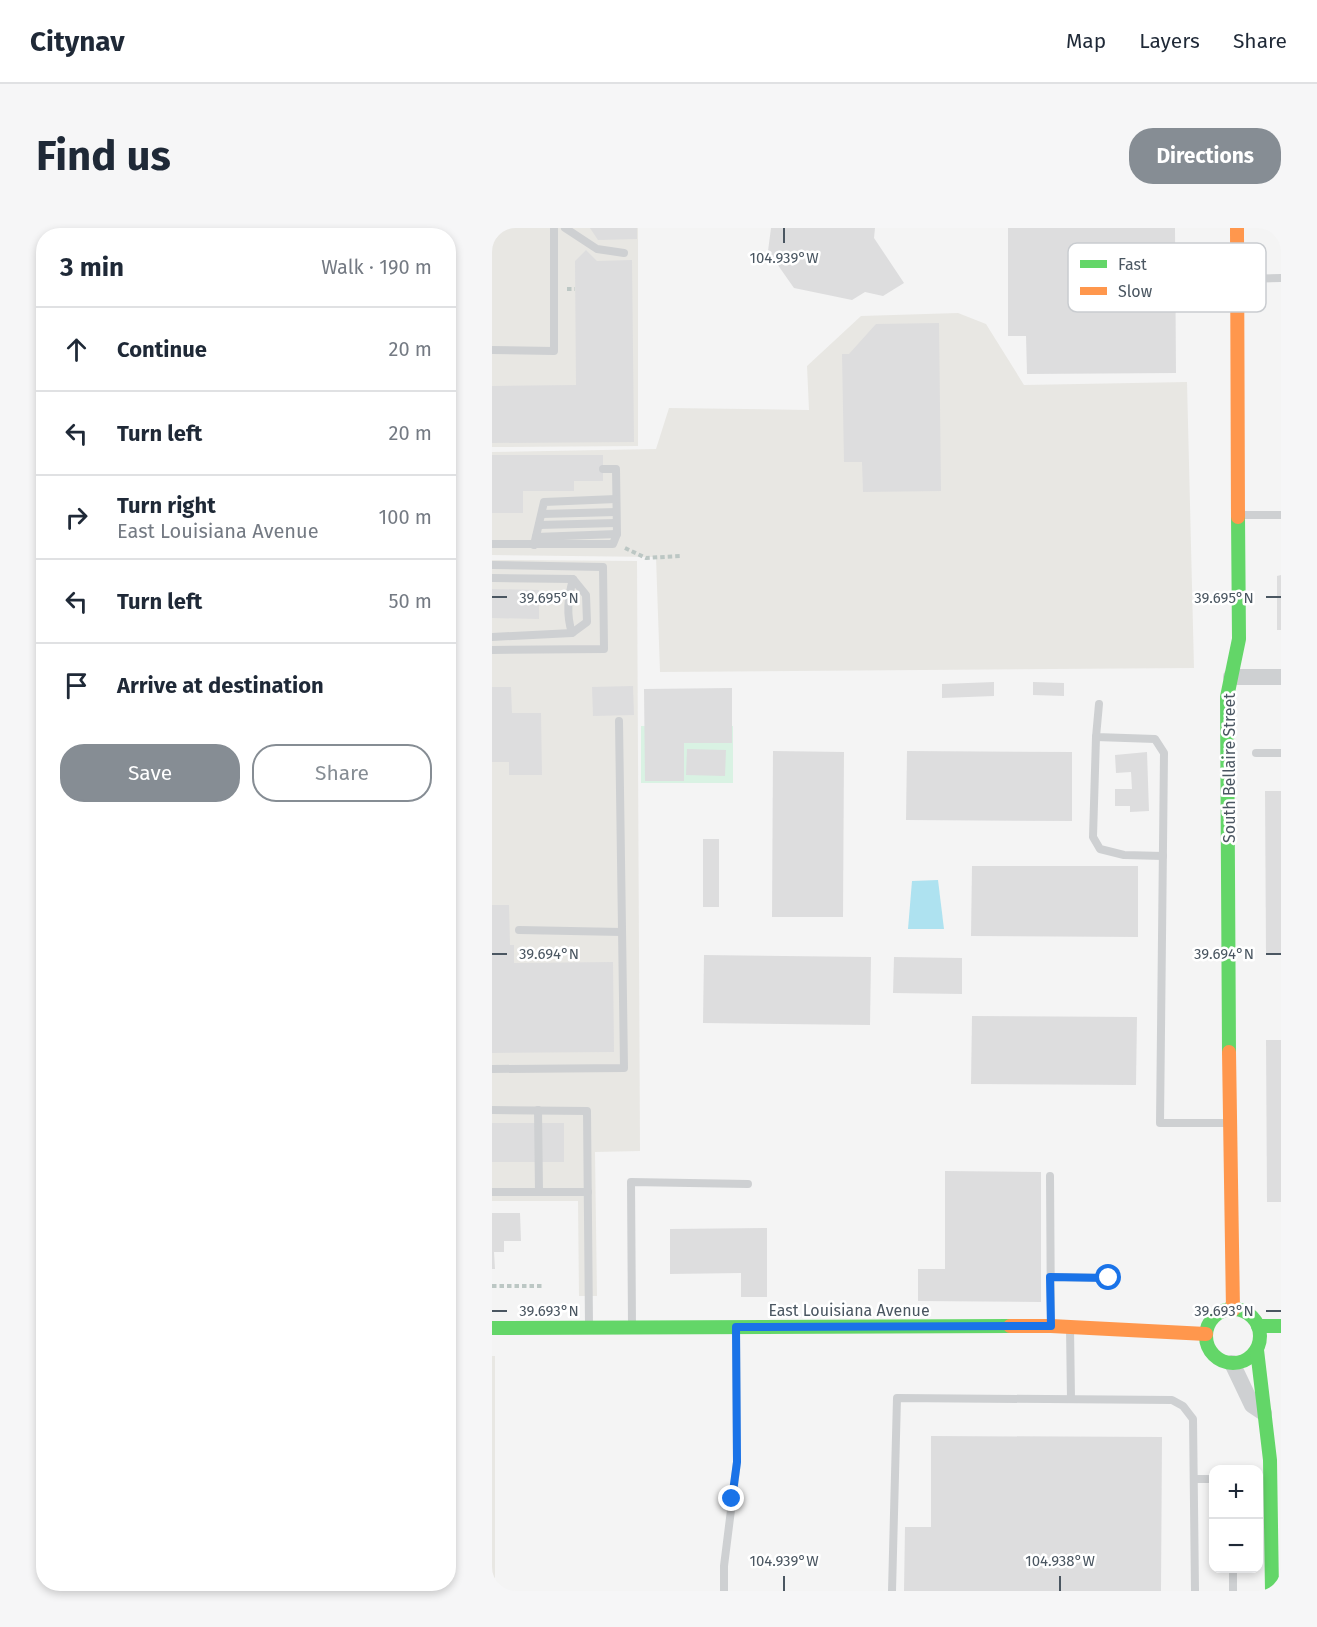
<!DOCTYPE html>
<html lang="en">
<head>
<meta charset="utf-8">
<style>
  :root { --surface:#fff; --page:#f6f6f7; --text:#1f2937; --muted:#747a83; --line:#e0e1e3; --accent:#868d94 }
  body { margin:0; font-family:"Fira Sans",sans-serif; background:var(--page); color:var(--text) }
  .controls { position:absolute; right:18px; bottom:18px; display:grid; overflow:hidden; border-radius:12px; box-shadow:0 3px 9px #0003 }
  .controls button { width:54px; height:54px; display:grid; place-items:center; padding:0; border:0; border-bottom:2px solid var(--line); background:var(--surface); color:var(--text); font:30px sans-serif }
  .stop { position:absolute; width:18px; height:18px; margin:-14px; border:4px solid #1a73e8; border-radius:50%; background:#fff }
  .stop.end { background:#1a73e8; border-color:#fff; box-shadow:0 2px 6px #0008 }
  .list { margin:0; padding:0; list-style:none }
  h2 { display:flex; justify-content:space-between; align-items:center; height:78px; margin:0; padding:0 24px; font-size:26px }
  h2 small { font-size:20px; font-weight:400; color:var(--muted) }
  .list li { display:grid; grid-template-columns:39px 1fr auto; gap:18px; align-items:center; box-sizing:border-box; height:84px; padding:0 24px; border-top:2px solid var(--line) }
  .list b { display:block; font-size:22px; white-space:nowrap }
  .list p { margin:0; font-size:20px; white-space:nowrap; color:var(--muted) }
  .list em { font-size:20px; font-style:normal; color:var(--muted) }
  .actions { display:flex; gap:12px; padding:18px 24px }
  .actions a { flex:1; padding:14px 0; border:2px solid var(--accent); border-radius:24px; text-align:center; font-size:21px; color:var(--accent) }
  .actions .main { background:var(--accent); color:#fff }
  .icon { flex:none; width:33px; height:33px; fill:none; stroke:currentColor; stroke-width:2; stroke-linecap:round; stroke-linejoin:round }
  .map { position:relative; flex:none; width:789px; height:1363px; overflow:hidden; border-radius:24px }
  header { display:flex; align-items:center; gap:36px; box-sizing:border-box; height:84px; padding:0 30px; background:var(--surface); border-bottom:2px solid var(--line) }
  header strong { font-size:28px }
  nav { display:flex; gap:33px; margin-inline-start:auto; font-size:21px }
  .intro { display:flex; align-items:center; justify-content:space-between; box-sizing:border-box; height:144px; padding:0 36px }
  h1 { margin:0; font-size:42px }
  .button { padding:15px 27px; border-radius:24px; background:var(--accent); color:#fff; font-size:21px; font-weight:700 }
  main { display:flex; gap:36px; padding:0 36px }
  aside { flex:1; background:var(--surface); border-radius:24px; box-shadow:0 3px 9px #0003 }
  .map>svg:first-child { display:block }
  .commercial { fill:#e8e7e3 }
  .green { fill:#d9f2e3 }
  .water { fill:#aee2f0 }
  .building { fill:#ddddde }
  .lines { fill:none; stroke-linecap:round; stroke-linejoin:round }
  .path { stroke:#bcc7c4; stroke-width:4; stroke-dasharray:4.5 3; stroke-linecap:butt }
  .lane { stroke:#ced0d2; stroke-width:8 }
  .street { stroke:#ced0d2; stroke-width:16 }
  .fast { stroke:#63d668; stroke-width:14 }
  .slow { stroke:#ff974d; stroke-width:14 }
  .route { stroke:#1a73e8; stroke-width:8 }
  .ticks { fill:none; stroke:#4a5661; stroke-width:2 }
  .labels { text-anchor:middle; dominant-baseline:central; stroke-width:5; stroke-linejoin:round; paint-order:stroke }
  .street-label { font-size:16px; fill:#4a5661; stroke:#fff }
  .key { fill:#fff; stroke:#c9ccd0; stroke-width:1.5 }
  .key-label { font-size:16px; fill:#4a5661 }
  .ticks-label { font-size:15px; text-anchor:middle; fill:#4a5661; stroke:#fff; stroke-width:5; stroke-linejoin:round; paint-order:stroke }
</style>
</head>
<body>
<header>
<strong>Citynav</strong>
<nav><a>Map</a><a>Layers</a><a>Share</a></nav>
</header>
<div class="intro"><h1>Find us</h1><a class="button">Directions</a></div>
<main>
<aside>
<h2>3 min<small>Walk · 190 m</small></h2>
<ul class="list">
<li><svg class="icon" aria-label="ahead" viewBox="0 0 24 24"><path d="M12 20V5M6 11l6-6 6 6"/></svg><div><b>Continue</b></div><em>20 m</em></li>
<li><svg class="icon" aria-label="left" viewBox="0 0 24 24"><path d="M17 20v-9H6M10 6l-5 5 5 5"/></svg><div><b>Turn left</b></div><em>20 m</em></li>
<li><svg class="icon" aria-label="right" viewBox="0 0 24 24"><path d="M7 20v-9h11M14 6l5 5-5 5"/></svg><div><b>Turn right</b><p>East Louisiana Avenue</p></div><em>100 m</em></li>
<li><svg class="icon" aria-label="left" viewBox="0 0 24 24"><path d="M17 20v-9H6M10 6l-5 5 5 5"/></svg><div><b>Turn left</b></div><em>50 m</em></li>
<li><svg class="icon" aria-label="arrive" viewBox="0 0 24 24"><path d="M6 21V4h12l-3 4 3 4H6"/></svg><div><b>Arrive at destination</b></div></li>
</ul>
<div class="actions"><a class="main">Save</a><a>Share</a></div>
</aside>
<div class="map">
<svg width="789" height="1363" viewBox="0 0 789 1363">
  <rect width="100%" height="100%" fill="#f4f4f4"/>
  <!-- commercial -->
  <g class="commercial">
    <polygon points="0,0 146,0 146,218 0,219"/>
    <polygon points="466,85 494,96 532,157 695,154 702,440 168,444 164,329 0,327 0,224 164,221 177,180 317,182 315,138 369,88"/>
    <polygon points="0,332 145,333 148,923 103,924 105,1068 87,1068 86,973 0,973"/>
    <rect x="0" y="1128" width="3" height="235"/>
  </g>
  <!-- green -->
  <rect class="green" x="149" y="498" width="92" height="57"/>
  <!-- water -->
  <polygon class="water" points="446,652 452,701 416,701 420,653"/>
  <!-- building -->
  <g class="building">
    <polygon points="98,0 145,0 145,11 106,12"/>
    <polygon points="279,0 383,0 382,10 412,55 391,68 373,64 360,72 302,60 276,23"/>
    <polygon points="516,0 683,0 684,145 535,146 534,108 516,108"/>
    <polygon points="94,22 105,33 140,32 142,214 0,215 0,158 84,157 83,33"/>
    <polygon points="447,95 449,263 371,264 370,234 352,234 350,126 357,126 384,96"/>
    <polygon points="0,227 111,227 111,253 82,253 82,263 31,263 31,285 0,285"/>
    <polygon points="789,347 789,402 785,402 785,348"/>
    <polygon points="0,361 47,362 47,391 0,390"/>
    <polygon points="502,454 502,468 450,470 450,456"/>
    <polygon points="541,454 572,455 572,468 541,467"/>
    <polygon points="141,458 142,487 101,488 100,459"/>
    <polygon points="0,459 19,459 20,485 49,485 50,547 17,547 17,534 0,534"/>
    <polygon points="240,460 240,515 192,515 192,553 153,553 152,461"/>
    <polygon points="195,521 234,522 233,548 194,547"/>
    <polygon points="281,523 352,524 351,689 280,689"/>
    <polygon points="415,523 580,524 580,593 414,592"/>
    <polygon points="655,524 657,583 638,584 638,578 623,578 623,561 640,561 639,544 624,545 623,527"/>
    <polygon points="773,563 789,563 789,725 774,725"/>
    <rect x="211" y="611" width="16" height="68"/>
    <polygon points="480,638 646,638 646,709 479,708"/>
    <polygon points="0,677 17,677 18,717 22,717 22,735 121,734 122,824 0,825"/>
    <polygon points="212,727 379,729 378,797 211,795"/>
    <polygon points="402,729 470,730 470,766 401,765"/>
    <polygon points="480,788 645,789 644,857 479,856"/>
    <polygon points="774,812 789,812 789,974 775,974"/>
    <rect x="0" y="895" width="72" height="39"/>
    <polygon points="453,943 549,944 549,1074 426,1073 426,1041 453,1041"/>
    <polygon points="0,985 28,985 29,1013 12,1013 12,1024 2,1024 3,1041 0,1041"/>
    <polygon points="275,1000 275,1069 249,1069 249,1045 178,1046 178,1001"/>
    <polygon points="439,1208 670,1209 669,1363 412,1363 413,1299 439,1299"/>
  </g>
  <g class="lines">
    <!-- path -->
    <g class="path">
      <polyline points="75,61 83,61"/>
      <polyline points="133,320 154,330 189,328"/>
      <polyline points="0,1058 51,1058"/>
    </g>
    <!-- lane -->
    <g class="lane">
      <polyline points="73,0 105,21 132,25"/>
      <polyline points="747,51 789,50"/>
      <polyline points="0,122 62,123 62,0"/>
      <polyline points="50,286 124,284"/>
      <polyline points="747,287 789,287"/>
      <polyline points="47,297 124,295"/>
      <polyline points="44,309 125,306"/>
      <polyline points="0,316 121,316 125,306 124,241 111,241"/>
      <polyline points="42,317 52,274 124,271"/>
      <polyline points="0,337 111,339 112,421 0,422"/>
      <polyline points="0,350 81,351 94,367 95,394 80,405 0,409"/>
      <path d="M80,405C74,386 76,370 81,351"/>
      <polyline points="607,476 604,509 663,511 672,525 668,895 737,895"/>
      <polyline points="604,509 601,609 608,621 632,627 671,628"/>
      <polyline points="764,525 789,525"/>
      <polyline points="27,702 130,704"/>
      <polyline points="0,841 132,840 127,493"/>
      <polyline points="0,882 95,883 97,1097"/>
      <polyline points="46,882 47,964"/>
      <polyline points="558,948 559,1098"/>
      <polyline points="0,964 96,964"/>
      <polyline points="558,1049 617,1050"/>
      <polyline points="140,1098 139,954 256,956"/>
      <polyline points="578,1099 579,1171"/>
      <polyline points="702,1251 722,1251"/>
      <polyline points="232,1363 232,1338 245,1234 244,1102"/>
      <polyline points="400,1363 405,1170 680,1172 691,1178 701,1191 703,1362"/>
      <polyline points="741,1363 741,1340"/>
    </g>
    <!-- street -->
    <g class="street">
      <polyline points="739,449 789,449"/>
      <polyline points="740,1135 760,1177 772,1185"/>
    </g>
    <!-- fast -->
    <g class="fast">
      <polyline points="737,824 735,469 747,411 746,289"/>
      <circle cx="741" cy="1108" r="27"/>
      <polyline points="766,1098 789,1098"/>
      <polyline points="0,1100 518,1098"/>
      <polyline points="765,1122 778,1232 780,1363"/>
    </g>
    <!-- slow -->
    <g class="slow">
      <polyline points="745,0 746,289"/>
      <polyline points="737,824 741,1082"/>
      <polyline points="518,1098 559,1098 714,1106"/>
    </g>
  </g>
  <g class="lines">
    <!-- route -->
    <polyline class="route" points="240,1271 245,1234 244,1099 559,1098 558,1049 617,1050"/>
  </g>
  <!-- ticks -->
  <path class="ticks" d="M292,0V15M0,369H15M774,369H789M0,726H15M774,726H789M0,1083H15M774,1083H789M292,1348V1363M568,1348V1363"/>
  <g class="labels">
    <!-- street labels -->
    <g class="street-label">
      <text transform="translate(737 540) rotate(-90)">South Bellaire Street</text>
      <text x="357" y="1082">East Louisiana Avenue</text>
    </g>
  </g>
  <!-- legend -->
  <rect x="576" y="15" width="198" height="69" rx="9" class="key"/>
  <rect x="588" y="32" width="27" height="8" fill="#63d668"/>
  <rect x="588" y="59" width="27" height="8" fill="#ff974d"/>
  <g class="key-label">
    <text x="626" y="42">Fast</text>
    <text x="626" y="69">Slow</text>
  </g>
  <g class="ticks-label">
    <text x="292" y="35">104.939°W</text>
    <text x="57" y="375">39.695°N</text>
    <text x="732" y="375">39.695°N</text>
    <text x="57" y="731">39.694°N</text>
    <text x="732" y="731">39.694°N</text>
    <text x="57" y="1088">39.693°N</text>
    <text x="732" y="1088">39.693°N</text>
    <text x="292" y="1338">104.939°W</text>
    <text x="568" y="1338">104.938°W</text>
  </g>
</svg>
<div class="controls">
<button>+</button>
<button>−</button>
</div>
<div class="stop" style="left:617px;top:1050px"></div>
<div class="stop end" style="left:240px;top:1271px"></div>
</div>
</main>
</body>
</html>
